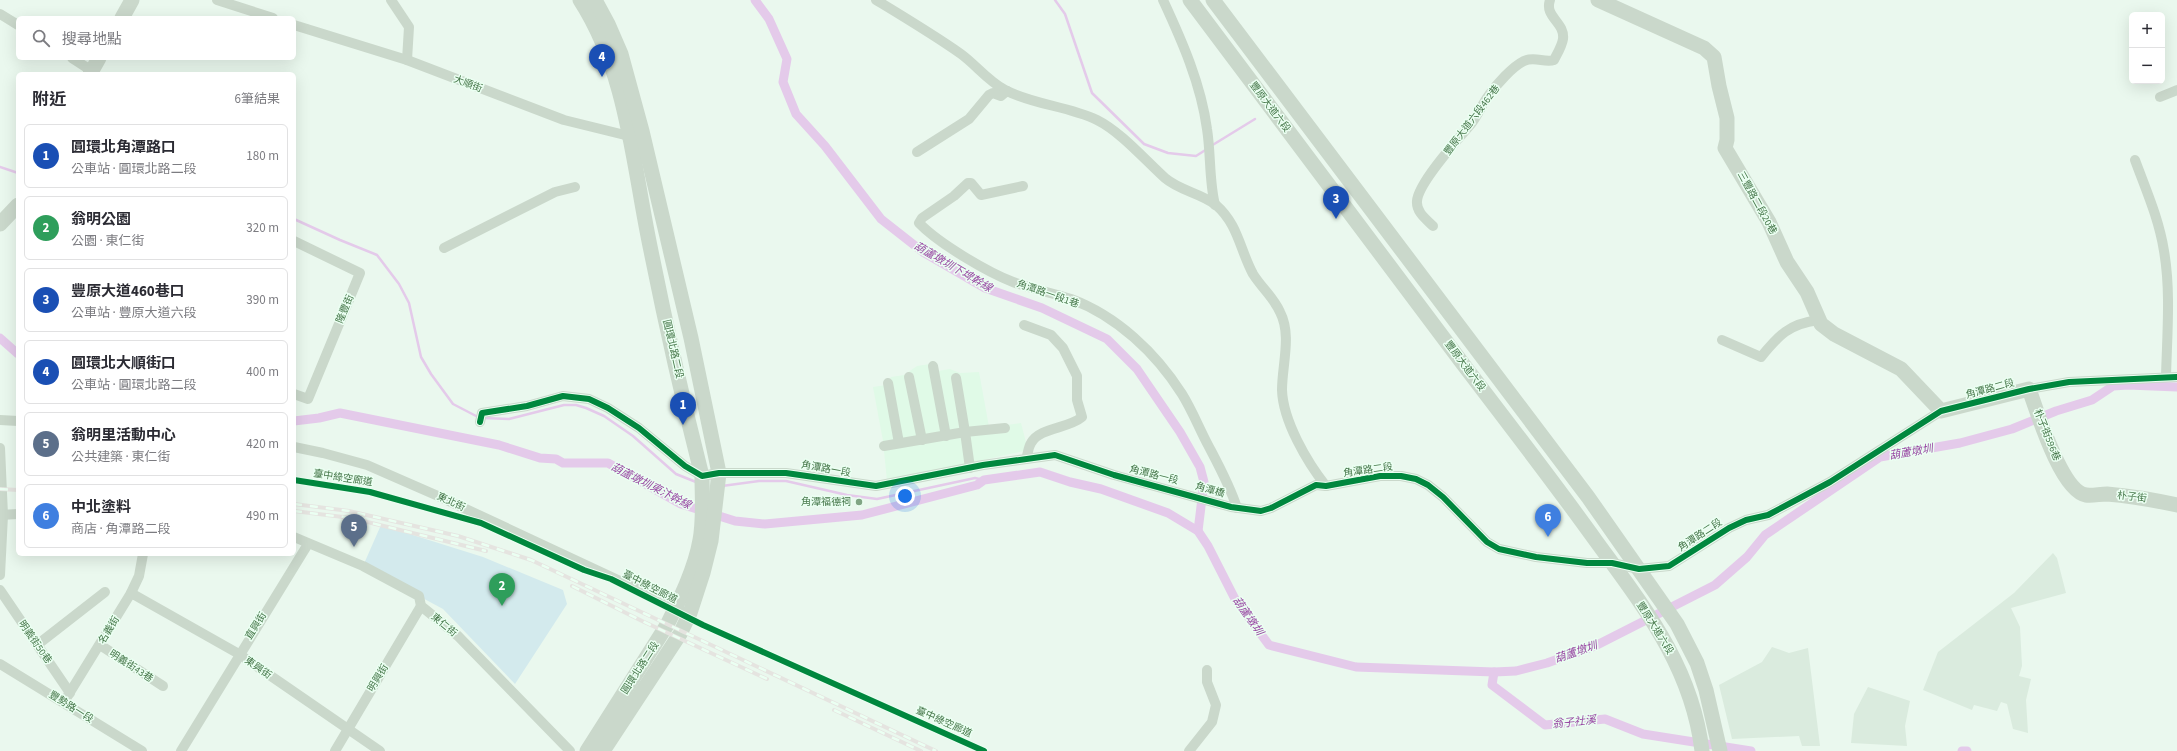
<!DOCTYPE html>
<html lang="zh-TW">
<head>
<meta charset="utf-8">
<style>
  :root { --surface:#fff; --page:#f2f2f3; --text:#2b2b33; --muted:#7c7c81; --line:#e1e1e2; --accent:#0b8043 }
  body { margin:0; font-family:"Source Sans 3","Noto Sans TC",sans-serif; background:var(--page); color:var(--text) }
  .controls { position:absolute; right:12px; top:12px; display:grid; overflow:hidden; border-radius:6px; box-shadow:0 4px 16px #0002 }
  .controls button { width:36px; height:36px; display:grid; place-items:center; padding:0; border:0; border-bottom:1px solid var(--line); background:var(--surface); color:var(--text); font:20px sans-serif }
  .you { position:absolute; left:905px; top:496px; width:14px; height:14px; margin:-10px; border:3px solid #fff; border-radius:50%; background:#1a73e8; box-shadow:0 0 0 6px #1a73e833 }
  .badge { display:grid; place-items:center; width:26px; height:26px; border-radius:50%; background:var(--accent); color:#fff; font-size:13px; font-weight:700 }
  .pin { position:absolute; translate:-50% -33px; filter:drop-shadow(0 1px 2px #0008) }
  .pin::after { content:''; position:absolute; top:21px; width:14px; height:12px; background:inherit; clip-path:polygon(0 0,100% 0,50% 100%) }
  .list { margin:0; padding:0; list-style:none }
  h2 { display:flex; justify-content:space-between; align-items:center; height:52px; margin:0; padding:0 16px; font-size:17px }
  h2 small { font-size:13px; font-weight:400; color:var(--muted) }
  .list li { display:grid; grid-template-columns:26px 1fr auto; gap:12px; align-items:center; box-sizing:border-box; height:64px; margin:0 8px 8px; padding:0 8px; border:1px solid var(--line); border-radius:6px }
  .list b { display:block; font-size:15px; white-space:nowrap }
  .list p { margin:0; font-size:13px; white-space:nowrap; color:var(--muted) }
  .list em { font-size:13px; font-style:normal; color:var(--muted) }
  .icon { flex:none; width:22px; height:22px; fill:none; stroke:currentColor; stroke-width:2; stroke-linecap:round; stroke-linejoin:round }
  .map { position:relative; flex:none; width:2177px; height:751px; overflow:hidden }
  .search { position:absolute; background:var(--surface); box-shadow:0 4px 16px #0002; left:16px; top:16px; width:280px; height:44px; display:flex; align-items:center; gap:10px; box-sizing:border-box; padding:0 14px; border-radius:6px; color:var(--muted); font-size:15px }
  .panel { position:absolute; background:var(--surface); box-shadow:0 4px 16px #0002; left:16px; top:72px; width:280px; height:484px; border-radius:6px }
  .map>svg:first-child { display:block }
  .residential { fill:#e0fae7 }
  .industrial { fill:#daebde }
  .green { fill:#d3eaed }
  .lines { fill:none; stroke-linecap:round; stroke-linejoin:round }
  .stream { stroke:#e4caea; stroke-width:2.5 }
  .canal { stroke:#e4caea; stroke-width:9 }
  .street { stroke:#cad8cb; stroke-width:10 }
  .secondary { stroke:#cad8cb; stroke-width:15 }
  .rail-casing { stroke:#e5e4e0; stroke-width:4 }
  .rail { stroke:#ebfff2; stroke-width:2.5; stroke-dasharray:8; stroke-linecap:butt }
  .cycleway-casing { stroke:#ebfff2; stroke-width:8 }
  .cycleway { stroke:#00873e; stroke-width:6 }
  .poi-dot { fill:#80a584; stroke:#ebfff2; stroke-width:1.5 }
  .labels { text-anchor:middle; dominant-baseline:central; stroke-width:3; stroke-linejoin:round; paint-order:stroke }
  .street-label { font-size:10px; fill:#47784b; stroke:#ebfff2 }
  .poi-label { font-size:10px; fill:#47784b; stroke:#ebfff2; text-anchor:end }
  .water-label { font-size:11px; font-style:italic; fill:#9847a3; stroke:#ebfff2 }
</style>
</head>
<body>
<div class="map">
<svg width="2177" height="751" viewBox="0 0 2177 751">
  <rect width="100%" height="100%" fill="#eaf8ee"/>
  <!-- residential -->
  <polygon class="residential" points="930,364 938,371 950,369 960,373 979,372 989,427 1021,423 1028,450 887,481 883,441 873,387 886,385 891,377 904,375 917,366"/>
  <!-- industrial -->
  <g class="industrial">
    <polygon points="2053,553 2057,558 2066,593 2011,608 2020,627 2022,666 2019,676 2031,679 2026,700 2028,733 2013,729 2007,704 2001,702 1997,711 1974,705 1972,710 1923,690 1938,652 2014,593"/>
    <polygon points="1772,647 1789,653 1808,648 1820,746 1802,746 1799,736 1732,739 1719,685 1762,662"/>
    <polygon points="1868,687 1910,701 1905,726 1907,746 1851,743 1854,714"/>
  </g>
  <!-- green -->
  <polygon class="green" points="381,525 483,557 563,590 567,604 515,684 443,609 363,566"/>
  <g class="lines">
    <!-- stream -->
    <g class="stream">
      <polyline points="1055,0 1065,14 1092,93 1144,144 1168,153 1196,156 1207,149"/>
      <polyline points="1211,146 1255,119"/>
      <polyline points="0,167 18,173"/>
      <polyline points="294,219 340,240 377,255 399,284 409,303 421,357 431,374 453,404 478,417"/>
      <polyline points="483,418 509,419 564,405 576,405 586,408 604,416 633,436 676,474 696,482"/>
      <polyline points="722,486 759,481 786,481 847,495 877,499 975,478 984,480"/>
    </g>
    <!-- canal -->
    <g class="canal">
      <polyline points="755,0 769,19 787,59 783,82 796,114 825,146 881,219 923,252 985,288 1042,308 1107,339 1137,369 1180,432 1200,467 1204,482 1198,531"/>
      <polyline points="0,338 18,354"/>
      <polyline points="294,421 319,418 340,413 499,445 540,458 556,459 563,463 608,463 681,504 735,521 765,524 862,515 977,485 984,480 1040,472 1070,482 1101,489 1168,513 1198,531 1208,546 1235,599 1269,645 1356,667 1494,672 1516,671 1547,663 1595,646 1715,585 1747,557 1765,535 1880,457 1960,443 2012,429 2056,411 2092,400 2113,386 2128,385 2177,387"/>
      <polyline points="1494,672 1492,685 1545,725 1605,719 1643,734 1751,751"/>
      <polyline points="1962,751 1967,751"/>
    </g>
    <!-- street -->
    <g class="street">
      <polyline points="217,0 273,18"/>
      <polyline points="391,0 409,27 407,60"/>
      <path d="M876,0C904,17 934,35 961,54C976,65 988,81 1005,90C1034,105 1068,106 1097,120C1121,132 1145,160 1165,178C1180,191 1201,193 1216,205C1238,224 1240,250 1253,274C1261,287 1274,298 1280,312C1292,335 1282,365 1282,390C1283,421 1307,462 1326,486"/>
      <path d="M1163,0C1182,41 1201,84 1207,129C1211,154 1209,181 1215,205"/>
      <polyline points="0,14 18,25"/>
      <polyline points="294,25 407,60 564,120 629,136 633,134"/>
      <polyline points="72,58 92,71"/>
      <polyline points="2160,97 2177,90"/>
      <polyline points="917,152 969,119 989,95 993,93 1001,96 1007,91"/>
      <path d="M2135,160C2146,190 2159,219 2164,251C2171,291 2167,336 2166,377"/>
      <path d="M1023,186L981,195L971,183H968L954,196L922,218L919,223C938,243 987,272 1013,282C1032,289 1052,293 1071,299C1117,316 1156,353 1182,394C1192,410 1199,428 1208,445C1219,466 1230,486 1237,508"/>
      <path d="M1433,226C1426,219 1416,212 1417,201C1418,183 1458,139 1471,124C1478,115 1482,104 1489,95C1497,84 1512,67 1524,61C1534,56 1545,63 1554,60C1557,54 1562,46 1563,39C1565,22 1544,17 1550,0"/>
      <polyline points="294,241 360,273 308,399 294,394"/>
      <polyline points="444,248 555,192 575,187"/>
      <path d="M1024,325L1051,335L1063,348L1077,376V400L1082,417C1068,429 1040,427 1031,443C1028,448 1028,454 1026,459"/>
      <path d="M1722,340L1761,357C1779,335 1789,324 1818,320"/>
      <polyline points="933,366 946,436"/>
      <polyline points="909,377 922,440"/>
      <polyline points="956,378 965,432 1005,428"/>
      <polyline points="888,383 899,443"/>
      <polyline points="2029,389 2069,382 2177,377"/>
      <polyline points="0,420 18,421"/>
      <polyline points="480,422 482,413 527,406 563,396 589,399 608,408 639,428 685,466 702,476 719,473 786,473 876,486 983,465 1055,455 1114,475 1231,507 1261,511 1271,508 1316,485 1326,486 1380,476 1401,476 1416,479 1428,485 1443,497 1487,542 1499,549 1536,557 1587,563 1612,563 1639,569 1669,566 1729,528 1746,520 1768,515 1830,482 1941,411"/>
      <polyline points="884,446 965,432 970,468"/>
      <polyline points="294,447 323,453 367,465 438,496 680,609"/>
      <polyline points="0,448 3,515 0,575"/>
      <polyline points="0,515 18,514"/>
      <polyline points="294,537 363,566 419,596 421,606 458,636 570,751"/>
      <polyline points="0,590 70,693"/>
      <polyline points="131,593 239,654 380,751"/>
      <polyline points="37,645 105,592"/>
      <polyline points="100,645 163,686"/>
      <polyline points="0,664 142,751"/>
      <polyline points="64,702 131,593 139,576 143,554"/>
      <polyline points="181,751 308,544"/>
      <polyline points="335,751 421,606"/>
      <polyline points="1189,751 1212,722 1216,705 1207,682 1207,670"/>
    </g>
    <!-- secondary -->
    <g class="secondary">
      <path d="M580,0C628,74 633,167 651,251C666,326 683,401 702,476C702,497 704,519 700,540C695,569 680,599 667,625L587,751"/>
      <polyline points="595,0 608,24 621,54 642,131 691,338 719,473 711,541 703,573 690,613 680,634 603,751"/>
      <path d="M1190,0C1281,122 1372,243 1463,364C1508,423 1553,481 1596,541C1644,607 1692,667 1702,751"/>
      <polyline points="1213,0 1588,497 1677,624 1697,663 1706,690 1720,751"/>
      <path d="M1598,0L1704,48L1714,57L1719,86L1727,118V140L1725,148L1769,222L1787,262L1807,292L1821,324L1834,334L1901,369L1941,411L2029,389C2037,411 2061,491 2086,495C2092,496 2100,494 2107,494C2131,496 2154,500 2177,505"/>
      <polyline points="122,18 132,0"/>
      <polyline points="90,74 99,58"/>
      <polyline points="0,224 18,205"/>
    </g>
    <defs>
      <g id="rail">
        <polyline points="0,489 18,490"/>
        <polyline points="294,504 349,511 458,536 531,560 936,751"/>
        <polyline points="294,511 351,518 486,551"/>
        <polyline points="572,586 642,621 767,679"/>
        <polyline points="834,710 921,751"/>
      </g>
    </defs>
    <!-- rail casing -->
    <use href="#rail" class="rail-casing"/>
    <!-- rail -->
    <use href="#rail" class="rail"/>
    <defs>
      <g id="cycleway">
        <polyline points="480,422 482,413 527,406 563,396 589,399 608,408 639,428 685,466 702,476 719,473 786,473 876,486 983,465 1055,455 1114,475 1231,507 1261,511 1271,508 1316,485 1326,486 1380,476 1401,476 1416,479 1428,485 1443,497 1487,542 1499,549 1536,557 1587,563 1612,563 1639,569 1669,566 1729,528 1746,520 1768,515 1830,482 1941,411 2029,389 2069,382 2177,377"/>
        <polyline points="294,480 370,492 481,523 584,570 611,579 703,625 984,751"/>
      </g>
    </defs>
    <!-- cycleway casing -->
    <use href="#cycleway" class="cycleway-casing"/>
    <!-- cycleway -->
    <use href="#cycleway" class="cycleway"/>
  </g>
  <!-- markers -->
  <circle class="poi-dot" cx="859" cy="502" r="4"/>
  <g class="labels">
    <!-- street labels -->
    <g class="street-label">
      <text transform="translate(468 84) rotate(21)">大順街</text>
      <text transform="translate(1270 107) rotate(53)">豐原大道六段</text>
      <text transform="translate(1472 120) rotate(-53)">豐原大道六段462巷</text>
      <text transform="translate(1757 203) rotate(61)">三豐路二段20巷</text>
      <text transform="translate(1048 294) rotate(19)">角潭路一段1巷</text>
      <text transform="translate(345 309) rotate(-67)">隆豐街</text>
      <text transform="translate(673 349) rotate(77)">圓環北路二段</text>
      <text transform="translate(1465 366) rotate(53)">豐原大道六段</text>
      <text transform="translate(1990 389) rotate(-15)">角潭路二段</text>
      <text transform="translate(2047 435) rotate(68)">朴子街596巷</text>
      <text transform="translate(826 469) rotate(10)">角潭路一段</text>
      <text transform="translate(1368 470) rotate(-8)">角潭路二段</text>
      <text transform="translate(1154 475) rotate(14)">角潭路一段</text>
      <text transform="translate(343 478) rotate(9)">臺中綠空廊道</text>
      <text transform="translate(1210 490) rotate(16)">角潭橋</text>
      <text transform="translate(2132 497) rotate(7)">朴子街</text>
      <text transform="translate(451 502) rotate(25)">東北街</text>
      <text transform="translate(1700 535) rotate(-33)">角潭路二段</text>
      <text transform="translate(650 587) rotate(27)">臺中綠空廊道</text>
      <text transform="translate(444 625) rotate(40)">東仁街</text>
      <text transform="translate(256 626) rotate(-58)">直興街</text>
      <text transform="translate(1655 628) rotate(58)">豐原大道六段</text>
      <text transform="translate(109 630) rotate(-59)">名義街</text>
      <text transform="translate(35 642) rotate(55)">明義街50巷</text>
      <text transform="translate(131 666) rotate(33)">明義街43巷</text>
      <text transform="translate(258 668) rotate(35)">東興街</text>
      <text transform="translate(640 668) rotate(-57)">圓環北路二段</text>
      <text transform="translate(378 678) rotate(-59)">明興街</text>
      <text transform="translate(71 707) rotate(32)">豐勢路一段</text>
      <text transform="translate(944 722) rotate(24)">臺中綠空廊道</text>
    </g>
    <!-- poi labels -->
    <g class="poi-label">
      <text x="851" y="502">角潭福德祠</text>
    </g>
    <!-- water labels -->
    <g class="water-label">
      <text transform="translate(953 267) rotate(30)">葫蘆墩圳下埤幹線</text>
      <text transform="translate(1911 452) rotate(-10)">葫蘆墩圳</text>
      <text transform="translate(651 486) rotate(27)">葫蘆墩圳東汴幹線</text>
      <text transform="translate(1248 616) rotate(55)">葫蘆墩圳</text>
      <text transform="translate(1576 652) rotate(-19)">葫蘆墩圳</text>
      <text transform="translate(1574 722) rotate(-6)">翁子社溪</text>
    </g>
  </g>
</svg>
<div class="controls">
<button>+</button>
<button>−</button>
</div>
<div class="you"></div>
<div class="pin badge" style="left:683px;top:425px;background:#1a4fb4">1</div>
<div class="pin badge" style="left:502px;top:606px;background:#2e9e5b">2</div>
<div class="pin badge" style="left:1336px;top:219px;background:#1a4fb4">3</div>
<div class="pin badge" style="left:602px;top:77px;background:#1a4fb4">4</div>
<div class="pin badge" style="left:354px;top:547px;background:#5c6f8a">5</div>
<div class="pin badge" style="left:1548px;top:537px;background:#3f7fe0">6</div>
<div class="search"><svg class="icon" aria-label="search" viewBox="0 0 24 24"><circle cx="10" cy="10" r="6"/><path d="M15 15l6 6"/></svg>搜尋地點</div>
<section class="panel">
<h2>附近<small>6筆結果</small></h2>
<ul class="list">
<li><span class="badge" style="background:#1a4fb4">1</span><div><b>圓環北角潭路口</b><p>公車站 · 圓環北路二段</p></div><em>180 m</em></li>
<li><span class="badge" style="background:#2e9e5b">2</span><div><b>翁明公園</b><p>公園 · 東仁街</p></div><em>320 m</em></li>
<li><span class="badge" style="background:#1a4fb4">3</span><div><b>豐原大道460巷口</b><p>公車站 · 豐原大道六段</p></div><em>390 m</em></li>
<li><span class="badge" style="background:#1a4fb4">4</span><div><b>圓環北大順街口</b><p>公車站 · 圓環北路二段</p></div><em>400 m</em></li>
<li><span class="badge" style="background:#5c6f8a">5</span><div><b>翁明里活動中心</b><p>公共建築 · 東仁街</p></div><em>420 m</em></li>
<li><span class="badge" style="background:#3f7fe0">6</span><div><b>中北塗料</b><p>商店 · 角潭路二段</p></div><em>490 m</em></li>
</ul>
</section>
</div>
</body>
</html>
